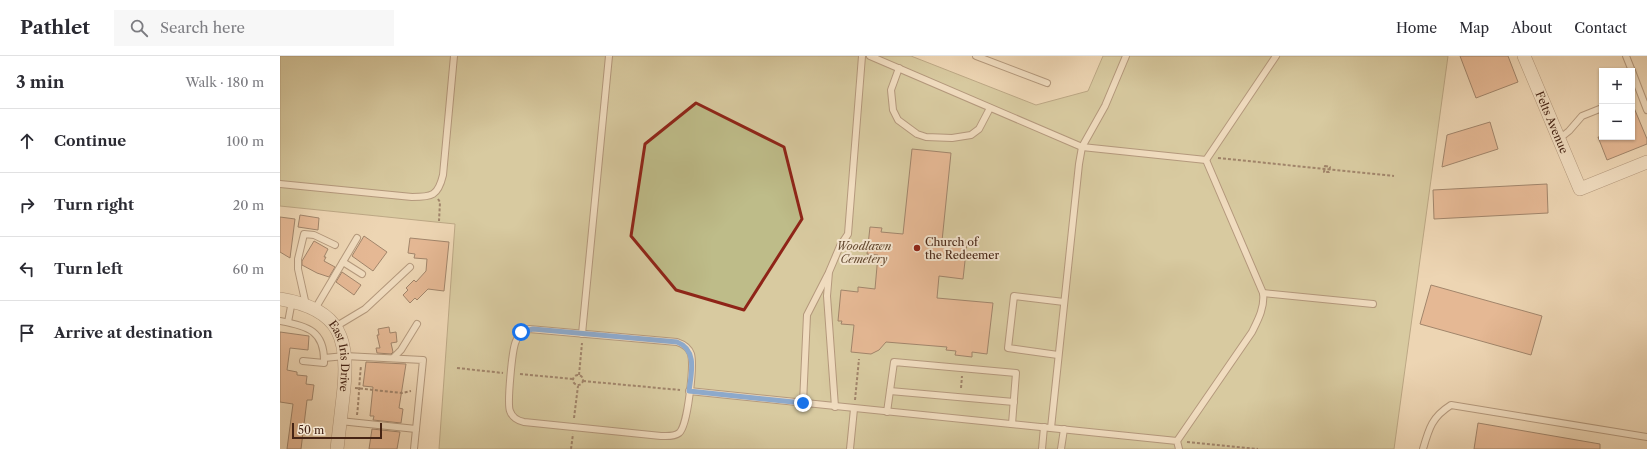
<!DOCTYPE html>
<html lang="en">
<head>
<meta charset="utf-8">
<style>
  :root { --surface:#fff; --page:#f7f7f7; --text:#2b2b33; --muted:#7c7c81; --line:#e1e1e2 }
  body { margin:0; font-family:"Libre Caslon Text",serif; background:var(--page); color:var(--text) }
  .controls { position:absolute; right:12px; top:12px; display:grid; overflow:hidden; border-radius:0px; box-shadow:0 1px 3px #0004 }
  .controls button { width:36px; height:36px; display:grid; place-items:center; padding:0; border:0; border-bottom:1px solid var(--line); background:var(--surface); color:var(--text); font:20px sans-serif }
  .scale { position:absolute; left:12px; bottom:10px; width:90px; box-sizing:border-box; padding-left:4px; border:2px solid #462414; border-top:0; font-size:11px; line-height:14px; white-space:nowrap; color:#462414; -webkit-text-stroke:3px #f3e4ce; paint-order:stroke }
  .stop { position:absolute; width:12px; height:12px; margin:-9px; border:3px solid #1a73e8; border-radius:50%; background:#fff }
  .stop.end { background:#1a73e8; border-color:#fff; box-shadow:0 1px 4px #0008 }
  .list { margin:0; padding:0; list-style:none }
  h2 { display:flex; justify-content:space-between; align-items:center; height:52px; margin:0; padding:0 16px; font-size:17px }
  h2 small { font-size:13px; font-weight:400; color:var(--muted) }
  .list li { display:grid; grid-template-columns:26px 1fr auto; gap:12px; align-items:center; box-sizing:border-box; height:64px; padding:0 16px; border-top:1px solid var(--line) }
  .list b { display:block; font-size:15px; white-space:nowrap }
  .list em { font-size:13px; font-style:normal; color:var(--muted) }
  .icon { flex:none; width:22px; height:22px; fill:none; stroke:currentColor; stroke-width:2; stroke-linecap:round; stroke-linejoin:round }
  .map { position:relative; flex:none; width:1367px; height:393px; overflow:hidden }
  header { display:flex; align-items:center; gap:24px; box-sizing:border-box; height:56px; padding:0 20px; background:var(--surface); border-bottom:1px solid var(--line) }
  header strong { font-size:19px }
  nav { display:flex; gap:22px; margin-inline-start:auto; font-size:14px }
  .search { width:280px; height:36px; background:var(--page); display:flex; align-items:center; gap:10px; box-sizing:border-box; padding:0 14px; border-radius:0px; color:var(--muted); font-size:15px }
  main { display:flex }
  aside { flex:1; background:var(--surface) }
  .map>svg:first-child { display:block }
  .green { fill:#bebc89; stroke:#82704e }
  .building { fill:#db9570; stroke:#462414 }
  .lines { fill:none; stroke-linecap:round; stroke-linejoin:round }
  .service-casing { stroke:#70503c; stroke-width:8 }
  .minor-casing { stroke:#70503c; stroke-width:14 }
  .path { stroke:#462414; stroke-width:2; stroke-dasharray:3 2; stroke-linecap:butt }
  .service { stroke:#f3e4ce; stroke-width:6 }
  .minor { stroke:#f3e4ce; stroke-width:13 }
  .route { stroke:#1a73e8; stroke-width:5 }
  .marked { fill:none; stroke:#8f2418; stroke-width:3; stroke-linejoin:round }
  .poi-dot { fill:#8f2418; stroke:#f3e4ce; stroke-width:1.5 }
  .labels { text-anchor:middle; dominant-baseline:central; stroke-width:4; stroke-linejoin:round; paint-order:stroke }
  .street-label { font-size:11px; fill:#462414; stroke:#f3e4ce }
  .poi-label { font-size:11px; fill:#462414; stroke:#f3e4ce; text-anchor:start }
  .park-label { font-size:11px; font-style:italic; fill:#644a31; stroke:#f3e4ce }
</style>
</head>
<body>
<header>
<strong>Pathlet</strong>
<div class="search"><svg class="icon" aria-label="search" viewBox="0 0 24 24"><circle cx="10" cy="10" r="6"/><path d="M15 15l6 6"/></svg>Search here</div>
<nav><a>Home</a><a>Map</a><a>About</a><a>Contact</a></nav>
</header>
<main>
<aside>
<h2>3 min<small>Walk · 180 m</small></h2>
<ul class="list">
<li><svg class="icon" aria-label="ahead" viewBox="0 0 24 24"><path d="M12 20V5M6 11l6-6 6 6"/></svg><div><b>Continue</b></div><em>100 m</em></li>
<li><svg class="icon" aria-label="right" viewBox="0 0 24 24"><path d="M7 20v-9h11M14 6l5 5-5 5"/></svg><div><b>Turn right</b></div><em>20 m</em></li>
<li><svg class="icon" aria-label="left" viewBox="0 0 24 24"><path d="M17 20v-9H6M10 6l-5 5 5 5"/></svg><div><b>Turn left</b></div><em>60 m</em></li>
<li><svg class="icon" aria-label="arrive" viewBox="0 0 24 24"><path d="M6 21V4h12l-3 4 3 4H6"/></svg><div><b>Arrive at destination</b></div></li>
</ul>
</aside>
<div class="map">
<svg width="1367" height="393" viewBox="0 0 1367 393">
  <rect width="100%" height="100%" fill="#edd6b3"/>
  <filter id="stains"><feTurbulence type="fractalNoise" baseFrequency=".005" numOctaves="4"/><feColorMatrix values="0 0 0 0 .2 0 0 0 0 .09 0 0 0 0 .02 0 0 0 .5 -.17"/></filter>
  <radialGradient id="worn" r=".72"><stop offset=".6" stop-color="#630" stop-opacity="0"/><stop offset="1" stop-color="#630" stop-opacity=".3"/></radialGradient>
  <!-- green -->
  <polygon class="green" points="0,0 631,0 756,49 808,35 823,0 1168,0 1114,393 159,393 175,168 0,150"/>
  <!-- building -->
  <g class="building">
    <polygon points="1180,0 1228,0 1238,26 1196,42"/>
    <polygon points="1352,47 1367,83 1367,88 1327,104 1318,81 1352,81"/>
    <polygon points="1210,66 1218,93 1162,111 1167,79"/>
    <polygon points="632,93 671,97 662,185 687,187 683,223 659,220 657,242 713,247 707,298 692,296 692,301 675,299 676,295 666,294 667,291 606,286 599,294 591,298 571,296 574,269 561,268 562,265 558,265 561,234 578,236 578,231 595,233 598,199 587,198 590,171 602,172 601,176 623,178"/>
    <polygon points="1267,128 1268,157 1154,163 1153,134"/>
    <polygon points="20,159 39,162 38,174 18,171"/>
    <polygon points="0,161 15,163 10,202 0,196"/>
    <polygon points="84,180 107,196 93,215 72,200"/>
    <polygon points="130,182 169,186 164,235 148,233 137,244 135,242 130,247 123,239 128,234 126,232 134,224 136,226 146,215 147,203 134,202 135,198 128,197"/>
    <polygon points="34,185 48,193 44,201 46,201 44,205 55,211 49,221 37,217 22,209 22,205"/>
    <polygon points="62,216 81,229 74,239 56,226"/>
    <polygon points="1151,229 1262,260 1251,299 1140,268"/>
    <polygon points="109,271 110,277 116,276 117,286 111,287 113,296 111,298 97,297 96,292 100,292 97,279 99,279 98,273"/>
    <polygon points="0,276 29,280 28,294 10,292 7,314 17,316 17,319 27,320 26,328 34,329 32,344 27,344 21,393 7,393 13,348 0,346"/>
    <polygon points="86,306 126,308 119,352 123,353 121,367 93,364 94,360 90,360 93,331 83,330"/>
    <polygon points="1198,367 1320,388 1320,393 1194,393"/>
    <polygon points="92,373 120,376 117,393 89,393"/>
  </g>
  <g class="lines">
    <defs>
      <g id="service">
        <polyline points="590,0 802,91 926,104 996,0"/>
        <polyline points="696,0 767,27"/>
        <polyline points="1346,0 1352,15"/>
        <polyline points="619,12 611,34 613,54 618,64 637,78 646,81 672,82 691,79 699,73 710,52"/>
        <polyline points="1352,15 1367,54"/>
        <polyline points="1279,83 1289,75 1302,60 1322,52"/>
        <path d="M0,128L132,141C152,141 158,140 163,119L174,0"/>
        <polyline points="63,206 82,218"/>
        <polyline points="983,237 1093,248"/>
        <polyline points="26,249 18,213 18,203 24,178 34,179 55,189"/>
        <polyline points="35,253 77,182"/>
        <path d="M0,265C28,270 45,275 44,307L23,305"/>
        <polyline points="8,266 12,245"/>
        <polyline points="55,271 85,253 130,211"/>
        <path d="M249,273L397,286C403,288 409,292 411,298C414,309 408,370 399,377C394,381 387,380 381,380L244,366C238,365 232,361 230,355C227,348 232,293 236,285C238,278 243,275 249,273Z"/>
        <polyline points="302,278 329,0"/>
        <polyline points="778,299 728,292 734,240 784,246"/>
        <polyline points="44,302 65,300 143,304 134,393"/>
        <polyline points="113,302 121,294 137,268"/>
        <polyline points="409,335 897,385 899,393"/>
        <polyline points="610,335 734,346"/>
        <polyline points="523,347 527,259 548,218"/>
        <polyline points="555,351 547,240 549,216 560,190 568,178 582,0"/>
        <polyline points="607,356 614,306 736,317 732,368"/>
        <polyline points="60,365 136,373"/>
        <polyline points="771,372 799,108 802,91 825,50 846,0"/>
        <path d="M897,385L972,276C978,264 985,251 983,237L926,104"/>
        <polyline points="570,393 574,353"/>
        <polyline points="762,393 764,371"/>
        <polyline points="781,393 784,373"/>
        <path d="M1143,393C1149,372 1152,361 1171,349L1367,381"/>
      </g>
      <g id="minor">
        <path id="s1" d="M1244,0L1300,133L1367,106"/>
        <path id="s2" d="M0,243C62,253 70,284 63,341C61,358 59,376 57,393"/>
      </g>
    </defs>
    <!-- service casing -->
    <use href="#service" class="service-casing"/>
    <!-- minor casing -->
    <use href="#minor" class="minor-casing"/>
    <!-- path -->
    <g class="path">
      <polyline points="938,102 1114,120"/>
      <polygon points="1045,110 1050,111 1049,116 1044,116"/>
      <polyline points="158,143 160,146 159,165"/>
      <polyline points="177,312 223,317"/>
      <polyline points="240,318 293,323"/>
      <circle cx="298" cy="324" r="5"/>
      <polyline points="299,319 302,287"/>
      <polyline points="303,325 400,334"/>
      <polyline points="75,332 122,337 131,335"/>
      <polyline points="681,332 682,320"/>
      <polyline points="575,344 579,303"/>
      <path d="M77,359C79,343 79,327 81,310"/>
      <polyline points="294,362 298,330"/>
      <polyline points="907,386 978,393"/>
      <polyline points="291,393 293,378"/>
    </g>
    <!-- service -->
    <use href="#service" class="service"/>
    <!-- minor -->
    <use href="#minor" class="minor"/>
  </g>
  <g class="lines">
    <!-- route -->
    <path class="route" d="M241,276L253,273L397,286C418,294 411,318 409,335L523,347"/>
  </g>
  <!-- marked area -->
  <path d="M0 0H1367V393H0ZM416,47L504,91L522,163L464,254L396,234L351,180L365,88Z" fill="#edd6b3" fill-opacity=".55" fill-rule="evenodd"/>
  <path class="marked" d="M416,47L504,91L522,163L464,254L396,234L351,180L365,88Z"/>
  <!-- markers -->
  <circle class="poi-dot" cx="637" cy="192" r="4"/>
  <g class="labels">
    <!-- street labels -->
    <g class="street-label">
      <text stroke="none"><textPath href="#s1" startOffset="72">Felts Avenue</textPath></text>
      <text stroke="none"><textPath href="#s2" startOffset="94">East Iris Drive</textPath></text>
    </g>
    <!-- poi labels -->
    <g class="poi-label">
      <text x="645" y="186">Church of<tspan x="645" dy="13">the Redeemer</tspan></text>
    </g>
    <!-- park labels -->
    <g class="park-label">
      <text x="584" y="190">Woodlawn<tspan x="584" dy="13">Cemetery</tspan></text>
    </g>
  </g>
  <rect width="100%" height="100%" filter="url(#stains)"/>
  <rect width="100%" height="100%" fill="url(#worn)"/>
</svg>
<div class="controls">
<button>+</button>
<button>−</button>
</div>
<div class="scale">50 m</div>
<div class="stop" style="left:241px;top:276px"></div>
<div class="stop end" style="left:523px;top:347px"></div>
</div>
</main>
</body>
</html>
